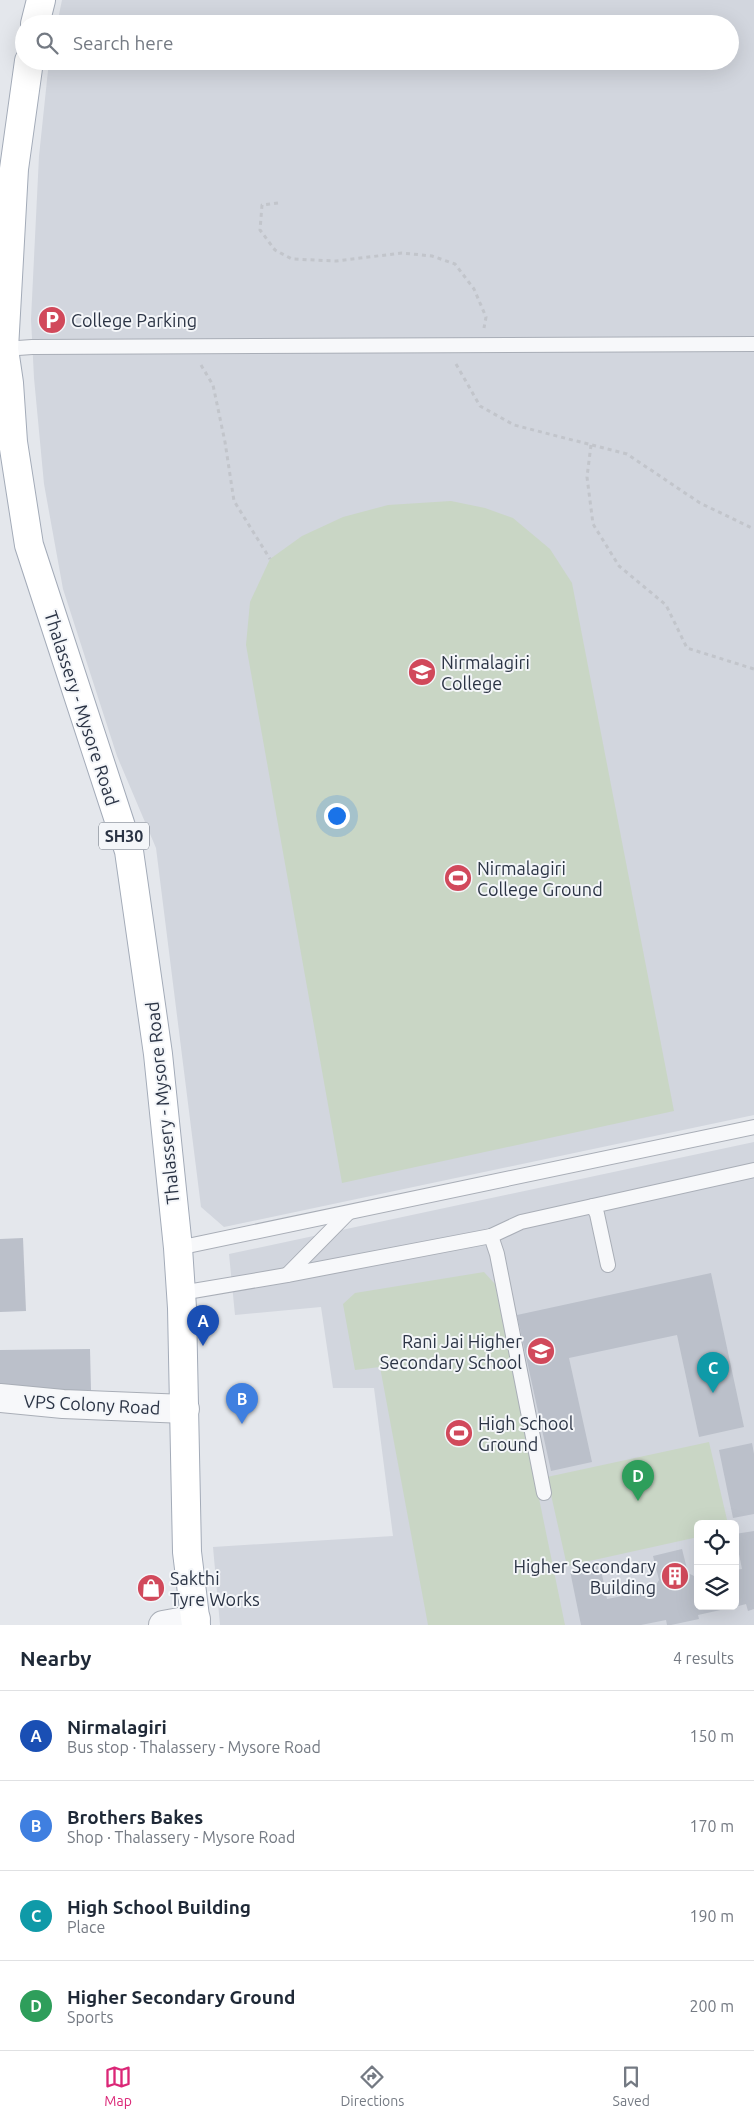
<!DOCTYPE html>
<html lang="en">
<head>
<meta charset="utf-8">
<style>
  :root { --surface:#fff; --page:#f2f2f3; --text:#1f2937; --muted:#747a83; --line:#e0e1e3; --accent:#db2777 }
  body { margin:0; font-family:Ubuntu,sans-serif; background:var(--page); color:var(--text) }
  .controls { position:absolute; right:15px; bottom:15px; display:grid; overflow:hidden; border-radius:8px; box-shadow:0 5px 20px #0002 }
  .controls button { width:45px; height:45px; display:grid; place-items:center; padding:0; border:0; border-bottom:1px solid var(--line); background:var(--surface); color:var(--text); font:25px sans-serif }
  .you { position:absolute; left:336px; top:815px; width:18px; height:18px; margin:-12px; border:4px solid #fff; border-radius:50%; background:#1a73e8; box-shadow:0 0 0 8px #1a73e833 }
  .badge { display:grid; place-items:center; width:32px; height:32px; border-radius:50%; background:var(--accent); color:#fff; font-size:16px; font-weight:700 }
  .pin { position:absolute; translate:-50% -41px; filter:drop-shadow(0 1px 2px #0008) }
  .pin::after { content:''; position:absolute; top:26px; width:18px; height:15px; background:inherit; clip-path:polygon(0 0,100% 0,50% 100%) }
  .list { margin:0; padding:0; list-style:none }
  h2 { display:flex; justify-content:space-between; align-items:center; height:65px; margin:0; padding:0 20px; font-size:21px }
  h2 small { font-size:16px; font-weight:400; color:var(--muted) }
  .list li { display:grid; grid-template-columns:32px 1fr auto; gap:15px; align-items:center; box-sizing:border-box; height:90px; padding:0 20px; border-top:1px solid var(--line) }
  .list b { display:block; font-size:19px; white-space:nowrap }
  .list p { margin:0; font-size:16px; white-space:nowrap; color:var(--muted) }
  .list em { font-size:16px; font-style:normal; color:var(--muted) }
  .icon { flex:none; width:28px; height:28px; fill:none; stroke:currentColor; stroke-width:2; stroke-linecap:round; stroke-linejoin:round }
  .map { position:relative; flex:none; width:754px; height:1625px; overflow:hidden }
  .search { position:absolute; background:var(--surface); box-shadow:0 5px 20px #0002; left:15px; right:15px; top:15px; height:55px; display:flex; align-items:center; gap:12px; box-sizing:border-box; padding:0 18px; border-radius:28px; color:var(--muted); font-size:19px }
  .sheet { height:425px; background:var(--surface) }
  nav { display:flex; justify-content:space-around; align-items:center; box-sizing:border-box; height:70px; border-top:1px solid var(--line); background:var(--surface); font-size:14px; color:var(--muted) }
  nav a { display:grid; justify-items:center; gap:2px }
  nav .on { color:var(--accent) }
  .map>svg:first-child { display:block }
  .built { fill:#d2d6de; fill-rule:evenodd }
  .green { fill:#c9d6c5 }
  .building { fill:#bbc0ca }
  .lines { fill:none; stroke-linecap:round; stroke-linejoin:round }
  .lane-casing { stroke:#a9aeb7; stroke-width:16 }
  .street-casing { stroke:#a9aeb7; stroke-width:30 }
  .primary-casing { stroke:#a3abb8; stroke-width:30 }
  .path { stroke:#c2c5cb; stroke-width:3; stroke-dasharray:4 4; stroke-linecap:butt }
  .lane { stroke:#f7f8fa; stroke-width:14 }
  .street { stroke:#f7f8fa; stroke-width:28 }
  .primary { stroke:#fff; stroke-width:28 }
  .labels { text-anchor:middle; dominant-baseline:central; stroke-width:4; stroke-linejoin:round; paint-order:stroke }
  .shield { fill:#f4f6f9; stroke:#676e7b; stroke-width:1 }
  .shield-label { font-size:16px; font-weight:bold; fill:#2b3445 }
  .poi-label { font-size:18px; fill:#2b3445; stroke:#f4f6f9; text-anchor:start }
  .street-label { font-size:18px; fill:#2b3445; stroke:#f4f6f9 }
</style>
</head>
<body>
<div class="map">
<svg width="754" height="1625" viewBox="0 0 754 1625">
  <rect width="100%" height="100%" fill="#e4e7ec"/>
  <!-- built -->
  <g class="built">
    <polygon points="62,0 754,0 754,1115 224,1227 201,1207 156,848 117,756 63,589 44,484 34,378 31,319 39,156 49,61 730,61 730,24 57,24"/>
    <path d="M754,1142V1625H220L213,1547L393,1536L374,1388H333L321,1307L235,1315L229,1254ZM698,1524H735V1606H698Z"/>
  </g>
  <!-- green -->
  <g class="green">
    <polygon points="451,501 485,508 513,518 550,549 572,583 674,1111 342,1183 246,645 250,602 270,559 302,536 343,517 388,505"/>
    <polygon points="484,1272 495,1284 565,1625 428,1625 380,1367 355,1370 343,1304 355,1293"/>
    <polygon points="709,1442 728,1524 698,1524 698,1537 567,1566 547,1477"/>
  </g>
  <!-- building -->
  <g class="building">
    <polygon points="23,1238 26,1311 0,1312 0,1239"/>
    <polygon points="711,1273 744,1427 699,1437 677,1335 569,1358 592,1462 551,1471 517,1315"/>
    <polygon points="90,1349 91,1390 0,1391 0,1350"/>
    <polygon points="752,1443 754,1454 754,1514 733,1518 719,1450"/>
    <polygon points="754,1531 754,1609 748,1611 746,1604 735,1607 735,1570 742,1569 735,1534"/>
    <polygon points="682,1549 688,1573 698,1578 698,1606 734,1607 698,1615 699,1619 671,1625 667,1625 666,1620 641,1625 581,1625 570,1571 600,1565 607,1599 653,1590 659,1580 653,1556"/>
  </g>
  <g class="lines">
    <defs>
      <g id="lane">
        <polyline points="4,349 32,347 754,344"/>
        <polyline points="593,1206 597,1214 608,1265"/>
        <polyline points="491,1236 497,1254 544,1493"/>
        <polyline points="178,1248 754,1127"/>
        <polyline points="287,1275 348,1213"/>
        <polyline points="181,1293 287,1275 491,1236 521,1222 754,1170"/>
      </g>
      <g id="street">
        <polyline points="0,1398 63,1404 185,1409"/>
        <polyline points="163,1625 196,1619"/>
      </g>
      <g id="primary">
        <polyline points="35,24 41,0"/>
        <polyline points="29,61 14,169 4,349 9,383 13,442 29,545 129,851 158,1054 178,1248 182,1308 187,1552 196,1625"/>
      </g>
    </defs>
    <!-- lane casing -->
    <use href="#lane" class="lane-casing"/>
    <!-- street casing -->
    <use href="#street" class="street-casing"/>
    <!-- primary casing -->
    <use href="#primary" class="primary-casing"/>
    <!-- path -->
    <g class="path">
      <polyline points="278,203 262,205 260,230 275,250 292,259 336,261 402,253 432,256 455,264 474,289 486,317 484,328"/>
      <polyline points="456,364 480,406 514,425 627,454 700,503 754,529"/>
      <polyline points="201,365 213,385 225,442 234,501 270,559"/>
      <polyline points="591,445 587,477 593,524 619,566 666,605 687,648 754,669"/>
    </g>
    <!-- lane -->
    <use href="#lane" class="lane"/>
    <!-- street -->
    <use href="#street" class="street"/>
    <!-- primary -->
    <use href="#primary" class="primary"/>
  </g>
  <!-- icons -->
  <defs>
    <symbol id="parking-disc" viewBox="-11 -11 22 22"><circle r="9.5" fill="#d1495b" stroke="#f4f6f9"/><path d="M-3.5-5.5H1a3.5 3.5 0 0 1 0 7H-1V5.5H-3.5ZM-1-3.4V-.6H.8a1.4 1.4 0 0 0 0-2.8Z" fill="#fff"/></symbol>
    <symbol id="university-disc" viewBox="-11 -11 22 22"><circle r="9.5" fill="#d1495b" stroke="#f4f6f9"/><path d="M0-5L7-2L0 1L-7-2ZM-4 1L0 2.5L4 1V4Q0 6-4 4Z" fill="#fff"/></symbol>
    <symbol id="stadium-disc" viewBox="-11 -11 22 22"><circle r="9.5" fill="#d1495b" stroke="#f4f6f9"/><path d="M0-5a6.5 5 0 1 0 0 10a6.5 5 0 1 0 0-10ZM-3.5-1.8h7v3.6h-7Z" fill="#fff"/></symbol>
    <symbol id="school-disc" viewBox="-11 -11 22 22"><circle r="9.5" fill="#d1495b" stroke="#f4f6f9"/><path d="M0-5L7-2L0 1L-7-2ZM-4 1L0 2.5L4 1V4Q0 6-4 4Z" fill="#fff"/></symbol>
    <symbol id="building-disc" viewBox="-11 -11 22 22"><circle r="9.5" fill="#d1495b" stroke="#f4f6f9"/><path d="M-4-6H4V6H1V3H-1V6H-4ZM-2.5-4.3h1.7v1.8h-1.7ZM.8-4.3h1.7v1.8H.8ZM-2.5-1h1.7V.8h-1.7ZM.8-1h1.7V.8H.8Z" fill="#fff"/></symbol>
    <symbol id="shop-disc" viewBox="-11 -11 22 22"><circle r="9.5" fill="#d1495b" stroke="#f4f6f9"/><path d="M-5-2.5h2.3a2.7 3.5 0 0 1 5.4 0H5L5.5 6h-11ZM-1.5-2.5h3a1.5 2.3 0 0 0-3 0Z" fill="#fff"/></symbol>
  </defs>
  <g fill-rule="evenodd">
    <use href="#parking-disc" x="36" y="304" width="32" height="32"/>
    <use href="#university-disc" x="406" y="656" width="32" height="32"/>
    <use href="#stadium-disc" x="442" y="862" width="32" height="32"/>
    <use href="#school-disc" x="525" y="1335" width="32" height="32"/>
    <use href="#stadium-disc" x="443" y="1417" width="32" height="32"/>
    <use href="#building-disc" x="659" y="1560" width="32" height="32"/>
    <use href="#shop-disc" x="135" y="1572" width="32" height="32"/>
  </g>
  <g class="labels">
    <!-- shield labels -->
    <rect class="shield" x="99" y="822.5" width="50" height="27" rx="4"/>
    <g class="shield-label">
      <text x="124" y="836">SH30</text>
    </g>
    <!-- poi labels -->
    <g class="poi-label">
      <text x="71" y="320">College Parking</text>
      <text x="441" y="662">Nirmalagiri<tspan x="441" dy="21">College</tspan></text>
      <text x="477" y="868">Nirmalagiri<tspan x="477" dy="21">College Ground</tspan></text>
      <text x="522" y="1341" text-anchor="end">Rani Jai Higher<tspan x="522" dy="21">Secondary School</tspan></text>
      <text x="478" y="1423">High School<tspan x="478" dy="21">Ground</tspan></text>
      <text x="656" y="1566" text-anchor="end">Higher Secondary<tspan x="656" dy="21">Building</tspan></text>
      <text x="170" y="1578">Sakthi<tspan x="170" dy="21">Tyre Works</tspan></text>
    </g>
    <!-- street labels -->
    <g class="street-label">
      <text transform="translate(82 708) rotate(72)">Thalassery - Mysore Road</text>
      <text transform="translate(162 1103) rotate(-96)">Thalassery - Mysore Road</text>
      <text transform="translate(92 1404) rotate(3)">VPS Colony Road</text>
    </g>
  </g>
</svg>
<div class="controls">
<button><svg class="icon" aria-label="locate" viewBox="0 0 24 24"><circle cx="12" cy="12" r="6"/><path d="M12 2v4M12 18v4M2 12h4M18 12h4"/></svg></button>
<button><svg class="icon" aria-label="layers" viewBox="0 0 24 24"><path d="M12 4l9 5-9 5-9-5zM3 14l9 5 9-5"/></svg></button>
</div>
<div class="you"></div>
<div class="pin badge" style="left:203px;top:1346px;background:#1a4fb4">A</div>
<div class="pin badge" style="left:242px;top:1424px;background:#3f7fe0">B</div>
<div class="pin badge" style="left:713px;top:1393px;background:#0f9aa8">C</div>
<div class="pin badge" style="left:638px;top:1501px;background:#2e9e5b">D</div>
<div class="search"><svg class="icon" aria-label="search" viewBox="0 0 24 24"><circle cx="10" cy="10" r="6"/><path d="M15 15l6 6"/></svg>Search here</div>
</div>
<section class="sheet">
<h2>Nearby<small>4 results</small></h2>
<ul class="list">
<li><span class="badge" style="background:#1a4fb4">A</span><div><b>Nirmalagiri</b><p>Bus stop · Thalassery - Mysore Road</p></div><em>150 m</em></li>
<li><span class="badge" style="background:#3f7fe0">B</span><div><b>Brothers Bakes</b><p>Shop · Thalassery - Mysore Road</p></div><em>170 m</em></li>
<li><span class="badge" style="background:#0f9aa8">C</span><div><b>High School Building</b><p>Place</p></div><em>190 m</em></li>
<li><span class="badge" style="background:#2e9e5b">D</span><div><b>Higher Secondary Ground</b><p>Sports</p></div><em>200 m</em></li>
</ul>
</section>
<nav>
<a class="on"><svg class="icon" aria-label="map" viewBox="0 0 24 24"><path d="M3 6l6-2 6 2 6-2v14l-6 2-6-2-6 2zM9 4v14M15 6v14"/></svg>Map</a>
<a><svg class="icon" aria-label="directions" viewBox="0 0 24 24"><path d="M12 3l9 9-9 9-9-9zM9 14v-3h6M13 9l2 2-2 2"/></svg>Directions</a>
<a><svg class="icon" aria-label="saved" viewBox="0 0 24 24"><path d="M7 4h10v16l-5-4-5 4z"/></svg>Saved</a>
</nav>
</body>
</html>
